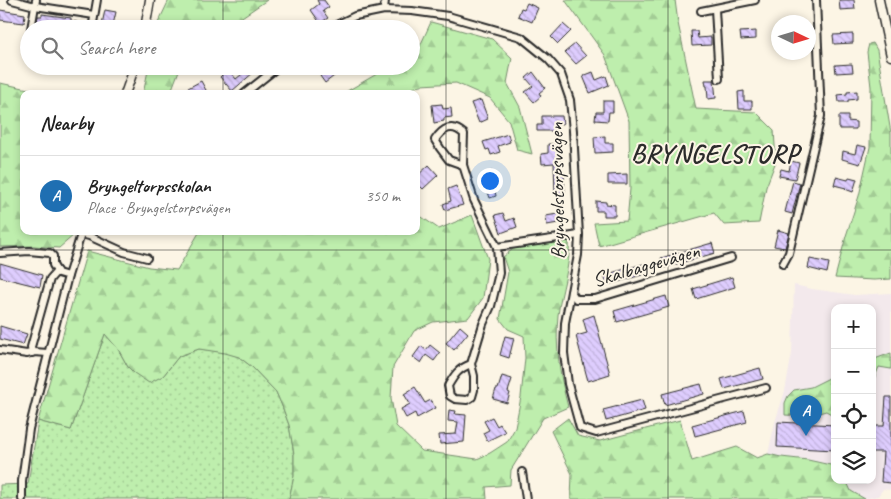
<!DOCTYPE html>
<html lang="en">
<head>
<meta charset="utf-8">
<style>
  :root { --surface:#fff; --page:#f6f6f6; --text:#222; --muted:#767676; --line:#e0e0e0; --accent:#1f6fb2 }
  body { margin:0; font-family:Caveat,sans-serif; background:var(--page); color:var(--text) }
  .controls { position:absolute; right:15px; bottom:15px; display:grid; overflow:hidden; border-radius:10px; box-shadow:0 2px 8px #0003 }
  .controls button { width:45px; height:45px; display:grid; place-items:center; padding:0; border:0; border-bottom:1px solid var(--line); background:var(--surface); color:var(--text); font:25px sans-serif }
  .compass { position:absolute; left:771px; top:15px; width:45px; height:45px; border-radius:50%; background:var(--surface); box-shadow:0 2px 8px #0003; rotate:94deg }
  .you { position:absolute; left:489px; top:180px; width:18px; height:18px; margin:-12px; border:4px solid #fff; border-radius:50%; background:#1a73e8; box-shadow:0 0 0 8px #1a73e833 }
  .badge { display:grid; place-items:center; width:32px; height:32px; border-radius:50%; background:var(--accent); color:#fff; font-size:16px; font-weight:700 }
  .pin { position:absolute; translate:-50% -41px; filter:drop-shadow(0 1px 2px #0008) }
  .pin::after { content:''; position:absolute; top:26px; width:18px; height:15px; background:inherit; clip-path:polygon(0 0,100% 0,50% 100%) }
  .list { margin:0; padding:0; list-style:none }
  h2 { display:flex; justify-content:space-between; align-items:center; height:65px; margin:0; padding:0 20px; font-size:21px }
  h2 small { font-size:16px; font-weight:400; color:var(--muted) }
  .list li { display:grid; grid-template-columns:32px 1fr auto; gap:15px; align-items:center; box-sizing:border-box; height:80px; padding:0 20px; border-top:1px solid var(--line) }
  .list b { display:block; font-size:19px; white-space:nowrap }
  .list p { margin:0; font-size:16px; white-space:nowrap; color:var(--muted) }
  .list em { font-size:16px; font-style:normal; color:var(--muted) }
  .icon { flex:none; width:28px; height:28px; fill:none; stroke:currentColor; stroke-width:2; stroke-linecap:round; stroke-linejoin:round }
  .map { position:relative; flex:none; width:891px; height:499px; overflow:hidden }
  .search { position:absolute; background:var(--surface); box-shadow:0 2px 8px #0003; left:20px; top:20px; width:400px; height:55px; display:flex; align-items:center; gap:12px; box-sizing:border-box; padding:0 18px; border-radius:28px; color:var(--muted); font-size:19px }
  .panel { position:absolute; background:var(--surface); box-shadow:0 2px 8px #0003; left:20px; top:90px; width:400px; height:145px; border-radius:10px }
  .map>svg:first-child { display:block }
  .built { fill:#f3e9ec }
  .grass { fill:url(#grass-dots); stroke:#748c6c }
  .forest { fill:url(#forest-firs); stroke:#748c6c }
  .building { fill:url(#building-back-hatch); stroke:#2b2b2b }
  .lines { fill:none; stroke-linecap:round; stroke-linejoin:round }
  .minor-casing { stroke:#2b2b2b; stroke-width:10 }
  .tertiary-casing { stroke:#2b2b2b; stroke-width:11 }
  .minor { stroke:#fcf5e5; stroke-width:6 }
  .tertiary { stroke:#fcf5e5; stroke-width:8 }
  .grid { fill:none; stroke:#2b2b2b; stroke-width:1; stroke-opacity:0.55 }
  .labels { text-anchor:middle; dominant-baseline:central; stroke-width:4; stroke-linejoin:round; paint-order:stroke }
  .street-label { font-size:21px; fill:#2b2b2b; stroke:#fcf5e5 }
  .district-label { font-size:26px; font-weight:bold; letter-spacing:1px; fill:#2b2b2b; stroke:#fcf5e5 }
</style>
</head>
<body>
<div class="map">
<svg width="891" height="499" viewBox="0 0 891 499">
  <defs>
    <pattern id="grass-dots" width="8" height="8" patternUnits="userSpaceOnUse" patternTransform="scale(1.25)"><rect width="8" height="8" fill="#beeead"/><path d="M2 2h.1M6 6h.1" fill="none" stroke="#a3cc95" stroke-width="1.8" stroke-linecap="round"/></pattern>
    <pattern id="forest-firs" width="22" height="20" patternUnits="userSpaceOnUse" patternTransform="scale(1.25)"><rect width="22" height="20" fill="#beeead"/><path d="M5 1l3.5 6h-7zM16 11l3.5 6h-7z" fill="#a3cc95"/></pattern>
    <pattern id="building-back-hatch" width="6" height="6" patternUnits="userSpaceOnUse" patternTransform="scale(1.25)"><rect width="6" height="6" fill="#decdfe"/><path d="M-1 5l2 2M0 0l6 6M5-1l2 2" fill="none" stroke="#bfb0da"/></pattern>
  </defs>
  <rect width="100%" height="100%" fill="#fcf5e5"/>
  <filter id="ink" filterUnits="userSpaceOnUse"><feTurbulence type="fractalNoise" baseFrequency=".02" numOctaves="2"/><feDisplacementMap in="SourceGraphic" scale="10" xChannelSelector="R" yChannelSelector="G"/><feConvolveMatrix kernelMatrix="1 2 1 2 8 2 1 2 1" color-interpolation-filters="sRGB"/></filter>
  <g filter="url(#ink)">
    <!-- built -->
    <polygon class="built" points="794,285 812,289 855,295 891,293 891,490 883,489 878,496 865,499 851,491 846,480 872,480 872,308 835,308 835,466 808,460 781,457 768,454 775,422 785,391 792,353"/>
    <!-- grass -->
    <polygon class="grass" points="105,334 118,349 128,367 163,376 179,356 199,349 225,352 239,357 252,367 276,392 282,406 289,425 294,454 294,476 289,499 0,499 0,485 28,484 38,421 71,430"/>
    <!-- forest -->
    <g class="forest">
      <polygon points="169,0 267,0 236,21 230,29 156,29 158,23"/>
      <polygon points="565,0 675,0 678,23 696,109 756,112 774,130 776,161 766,187 759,223 724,225 714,213 599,246 594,223 627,221 630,189 629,121 605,55"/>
      <polygon points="431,22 492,39 512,58 507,83 520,107 532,154 517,150 509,121 490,98 456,83 421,85 398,94 342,94 382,71 393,66 411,66 411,58 415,57"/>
      <polygon points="873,43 877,50 891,133 891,279 874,280 835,278 846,236 859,196 870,147 871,87 867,52 869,44"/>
      <polygon points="149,66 186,66 180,68 170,94 143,94"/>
      <polygon points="0,83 52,94 24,94 24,231 75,231 74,235 59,248 34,246 0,247"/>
      <path d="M416,213L439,229L472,215L488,259L483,298L468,318L433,322L414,331L393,367L391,398L396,426L422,451L477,459L490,453L507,442L515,428L521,397L525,358L524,336L508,329L500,319L508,272L503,257L513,249L554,241H569C571,266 561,290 558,315C555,346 560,377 568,407L543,418L511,470L510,485L486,487L487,499H289L294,476V454L289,425L282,406L276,392L252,367L239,357L225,353L199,349L179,356L163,376L149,383L134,373L128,367L118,349L105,334L71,430L38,421L87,251L149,267L177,270L200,231H416Z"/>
      <polygon points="891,353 891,369 879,367 872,384 872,360"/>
      <path d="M835,375V415H833L826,411C813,415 799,416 785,415V403L788,396L794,390L811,387Z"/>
      <polygon points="568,418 578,436 600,441 680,420 692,461 737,447 757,458 768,454 781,457 808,460 835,466 835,480 846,480 851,491 865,499 571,499 572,474 551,431"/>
    </g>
    <!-- building -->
    <g class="building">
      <polygon points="317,0 324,0 329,7 323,11 328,18 320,23 311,10 319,4"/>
      <polygon points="839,0 854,0 855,9 840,10"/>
      <polygon points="527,3 538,8 532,22 518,16 521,8 524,9"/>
      <polygon points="0,10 25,14 24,23 0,20"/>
      <polygon points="105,10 116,12 112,29 101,29"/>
      <polygon points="42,14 71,18 71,21 77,22 76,29 67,29 41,25 39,29 36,29 38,16 42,16"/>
      <polygon points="563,24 571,31 558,44 551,37"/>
      <polygon points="691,31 697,31 698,38 711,37 711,45 692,46"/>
      <polygon points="756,31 756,39 741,40 740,32"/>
      <polygon points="853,34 853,43 834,44 833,35"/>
      <polygon points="575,44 586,56 576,64 565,52"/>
      <polygon points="852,64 853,72 836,73 835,65"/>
      <polygon points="243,66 261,66 232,91 220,77 228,69 236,79 247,70"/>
      <polygon points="332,66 338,73 325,83 320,76"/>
      <polygon points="533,72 545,88 539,93 541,96 534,102 525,92 533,86 526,78"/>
      <polygon points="593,72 596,80 606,76 609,85 590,93 583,76"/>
      <polygon points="705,80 714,80 716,98 708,99 707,86 706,86"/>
      <polygon points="201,81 208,94 177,94"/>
      <polygon points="744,91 744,101 752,101 752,109 739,109 738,92"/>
      <polygon points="857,91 857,99 848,100 848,102 839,102 838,95 847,94 847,92"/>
      <polygon points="481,100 488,119 479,123 471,103"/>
      <polygon points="603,101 613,101 613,112 609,112 608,121 595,120 596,112 603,112"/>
      <polygon points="442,104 443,109 451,108 452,117 444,118 444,121 434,123 432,105"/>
      <polygon points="542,116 562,116 563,124 554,124 554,131 537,131 537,125 542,125"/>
      <polygon points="839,116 848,116 848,121 856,122 856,129 839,129"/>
      <polygon points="508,134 510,142 498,146 500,152 491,155 489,149 486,150 483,142"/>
      <polygon points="605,136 605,143 613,143 613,152 595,153 594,137"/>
      <polygon points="548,144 559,144 561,174 564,174 565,193 555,193 554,163 542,164 541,154 548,153"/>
      <polygon points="857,145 866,147 860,164 842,159 843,151 855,154"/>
      <polygon points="791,161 799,163 795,179 779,176 781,169 789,171"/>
      <polygon points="429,165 438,175 423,189 416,182 416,177"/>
      <polygon points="492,171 498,189 495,191 496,196 490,198 482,175"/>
      <polygon points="627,174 627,184 608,184 608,175"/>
      <polygon points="836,177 848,180 849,177 857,179 853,192 845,189 846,188 834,185"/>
      <polygon points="793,181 800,183 792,214 785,212"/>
      <polygon points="456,186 463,205 445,210 443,204 451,201 448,189"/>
      <polygon points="596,201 606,202 606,204 615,205 615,216 604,216 604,211 596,211"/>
      <polygon points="503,213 506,221 514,218 517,227 501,233 495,215"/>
      <polygon points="563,213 564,222 547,225 546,216"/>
      <polygon points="778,230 789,233 785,248 774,246"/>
      <polygon points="712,243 715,253 663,268 661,258"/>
      <polygon points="810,259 829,263 827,273 808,268"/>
      <polygon points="0,263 42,275 40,287 0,277"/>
      <polygon points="643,264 645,274 607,285 604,275"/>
      <polygon points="732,277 735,287 696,299 693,289"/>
      <polygon points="666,296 669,307 617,322 614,311"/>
      <polygon points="594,315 610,374 588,381 576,336 587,333 583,319"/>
      <polygon points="0,326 27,334 23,345 0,339"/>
      <polygon points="460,326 468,333 454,350 446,343"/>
      <polygon points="505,336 514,338 509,358 500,355"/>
      <polygon points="430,345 440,353 434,361 426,355 421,363 413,357 421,346 426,350"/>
      <polygon points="760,368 763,379 724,389 721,379"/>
      <polygon points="502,376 512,379 508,392 510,393 507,403 493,399 496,389 498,389"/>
      <polygon points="701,384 704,394 665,405 662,394"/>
      <polygon points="415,387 425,403 431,400 435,408 417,418 415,413 406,418 401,409 410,404 404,394"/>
      <polygon points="886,397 891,397 891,483 881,482 883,452 872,452 872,426 884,426"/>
      <polygon points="642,400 645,410 606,421 603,410"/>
      <polygon points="449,410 456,411 455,414 466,415 464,442 440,444 439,435 456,434 458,422 448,421"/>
      <polygon points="744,411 747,422 695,436 692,425"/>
      <polygon points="492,417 497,426 500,424 505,432 487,441 483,433 489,430 484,421"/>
      <polygon points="778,422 835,425 835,450 777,447"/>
    </g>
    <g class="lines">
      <defs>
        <g id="minor">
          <polyline points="12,0 35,6 94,15"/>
          <polyline points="715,9 719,79"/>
          <polyline points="384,10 385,0"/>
          <polyline points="701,11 755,0"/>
          <polyline points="31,29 36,0"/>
          <polyline points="92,29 97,0"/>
          <polyline points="328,29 355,16 384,10 412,11 448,16 521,37 548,59 561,74 570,100 573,131 579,235 578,255 565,323 564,353 568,384 580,428 596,433 766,388"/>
          <polyline points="244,94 279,66"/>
          <path d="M463,165L449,160L440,148L435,140C443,128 452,123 464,134L463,165L474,200L497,247L499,273L491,306L483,324L471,364L474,376V390L472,397L467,400L455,399L450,396L448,386C455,374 458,369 471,364"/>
          <polyline points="81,234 89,236 124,252 147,258"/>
          <polyline points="497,247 579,235"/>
          <polyline points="0,253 29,251 50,253 53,256 53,265 58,273 68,276"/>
          <polyline points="783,264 789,253 821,116 816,0"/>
          <polyline points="571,292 576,299 595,299 731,258"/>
          <polyline points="0,350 27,354 34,352 48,353"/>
          <polyline points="32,353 31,347 50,279 57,271"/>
          <polyline points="522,472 526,499"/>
          <polyline points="22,499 22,481 29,429 68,276 82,231"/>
        </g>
        <g id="tertiary">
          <polyline points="879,0 891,56"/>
          <polyline points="145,29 150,0"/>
          <polyline points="125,94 135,66"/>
        </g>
      </defs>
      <!-- minor casing -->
      <use href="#minor" class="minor-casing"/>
      <!-- tertiary casing -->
      <use href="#tertiary" class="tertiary-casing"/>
      <!-- minor -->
      <use href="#minor" class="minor"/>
      <!-- tertiary -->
      <use href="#tertiary" class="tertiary"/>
    </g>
  </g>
  <!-- grid -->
  <path class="grid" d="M223,0V29M446,0V499M668,0V499M223,66V94M223,231V499M0,250H891"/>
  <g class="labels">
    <!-- street labels -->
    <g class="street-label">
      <text transform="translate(557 191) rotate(-91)">Bryngelstorpsvägen</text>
      <text transform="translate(646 265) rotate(-16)">Skalbaggevägen</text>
    </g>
    <!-- district labels -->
    <g class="district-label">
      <text x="715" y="153">BRYNGELSTORP</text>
    </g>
  </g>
</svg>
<div class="controls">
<button>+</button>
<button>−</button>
<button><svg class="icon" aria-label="locate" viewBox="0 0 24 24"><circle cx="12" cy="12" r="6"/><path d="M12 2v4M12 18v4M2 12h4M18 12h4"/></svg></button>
<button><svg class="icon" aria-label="layers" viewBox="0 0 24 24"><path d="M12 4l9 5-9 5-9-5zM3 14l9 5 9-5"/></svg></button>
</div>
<svg class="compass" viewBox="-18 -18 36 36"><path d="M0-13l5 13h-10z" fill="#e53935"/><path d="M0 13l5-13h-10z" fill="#767676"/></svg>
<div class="you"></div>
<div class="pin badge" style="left:806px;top:436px">A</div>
<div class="search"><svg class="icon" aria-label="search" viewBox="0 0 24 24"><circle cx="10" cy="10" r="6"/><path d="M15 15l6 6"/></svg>Search here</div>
<section class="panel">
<h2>Nearby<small></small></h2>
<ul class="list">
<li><span class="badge">A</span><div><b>Bryngeltorpsskolan</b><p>Place · Bryngelstorpsvägen</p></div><em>350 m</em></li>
</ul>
</section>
</div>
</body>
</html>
